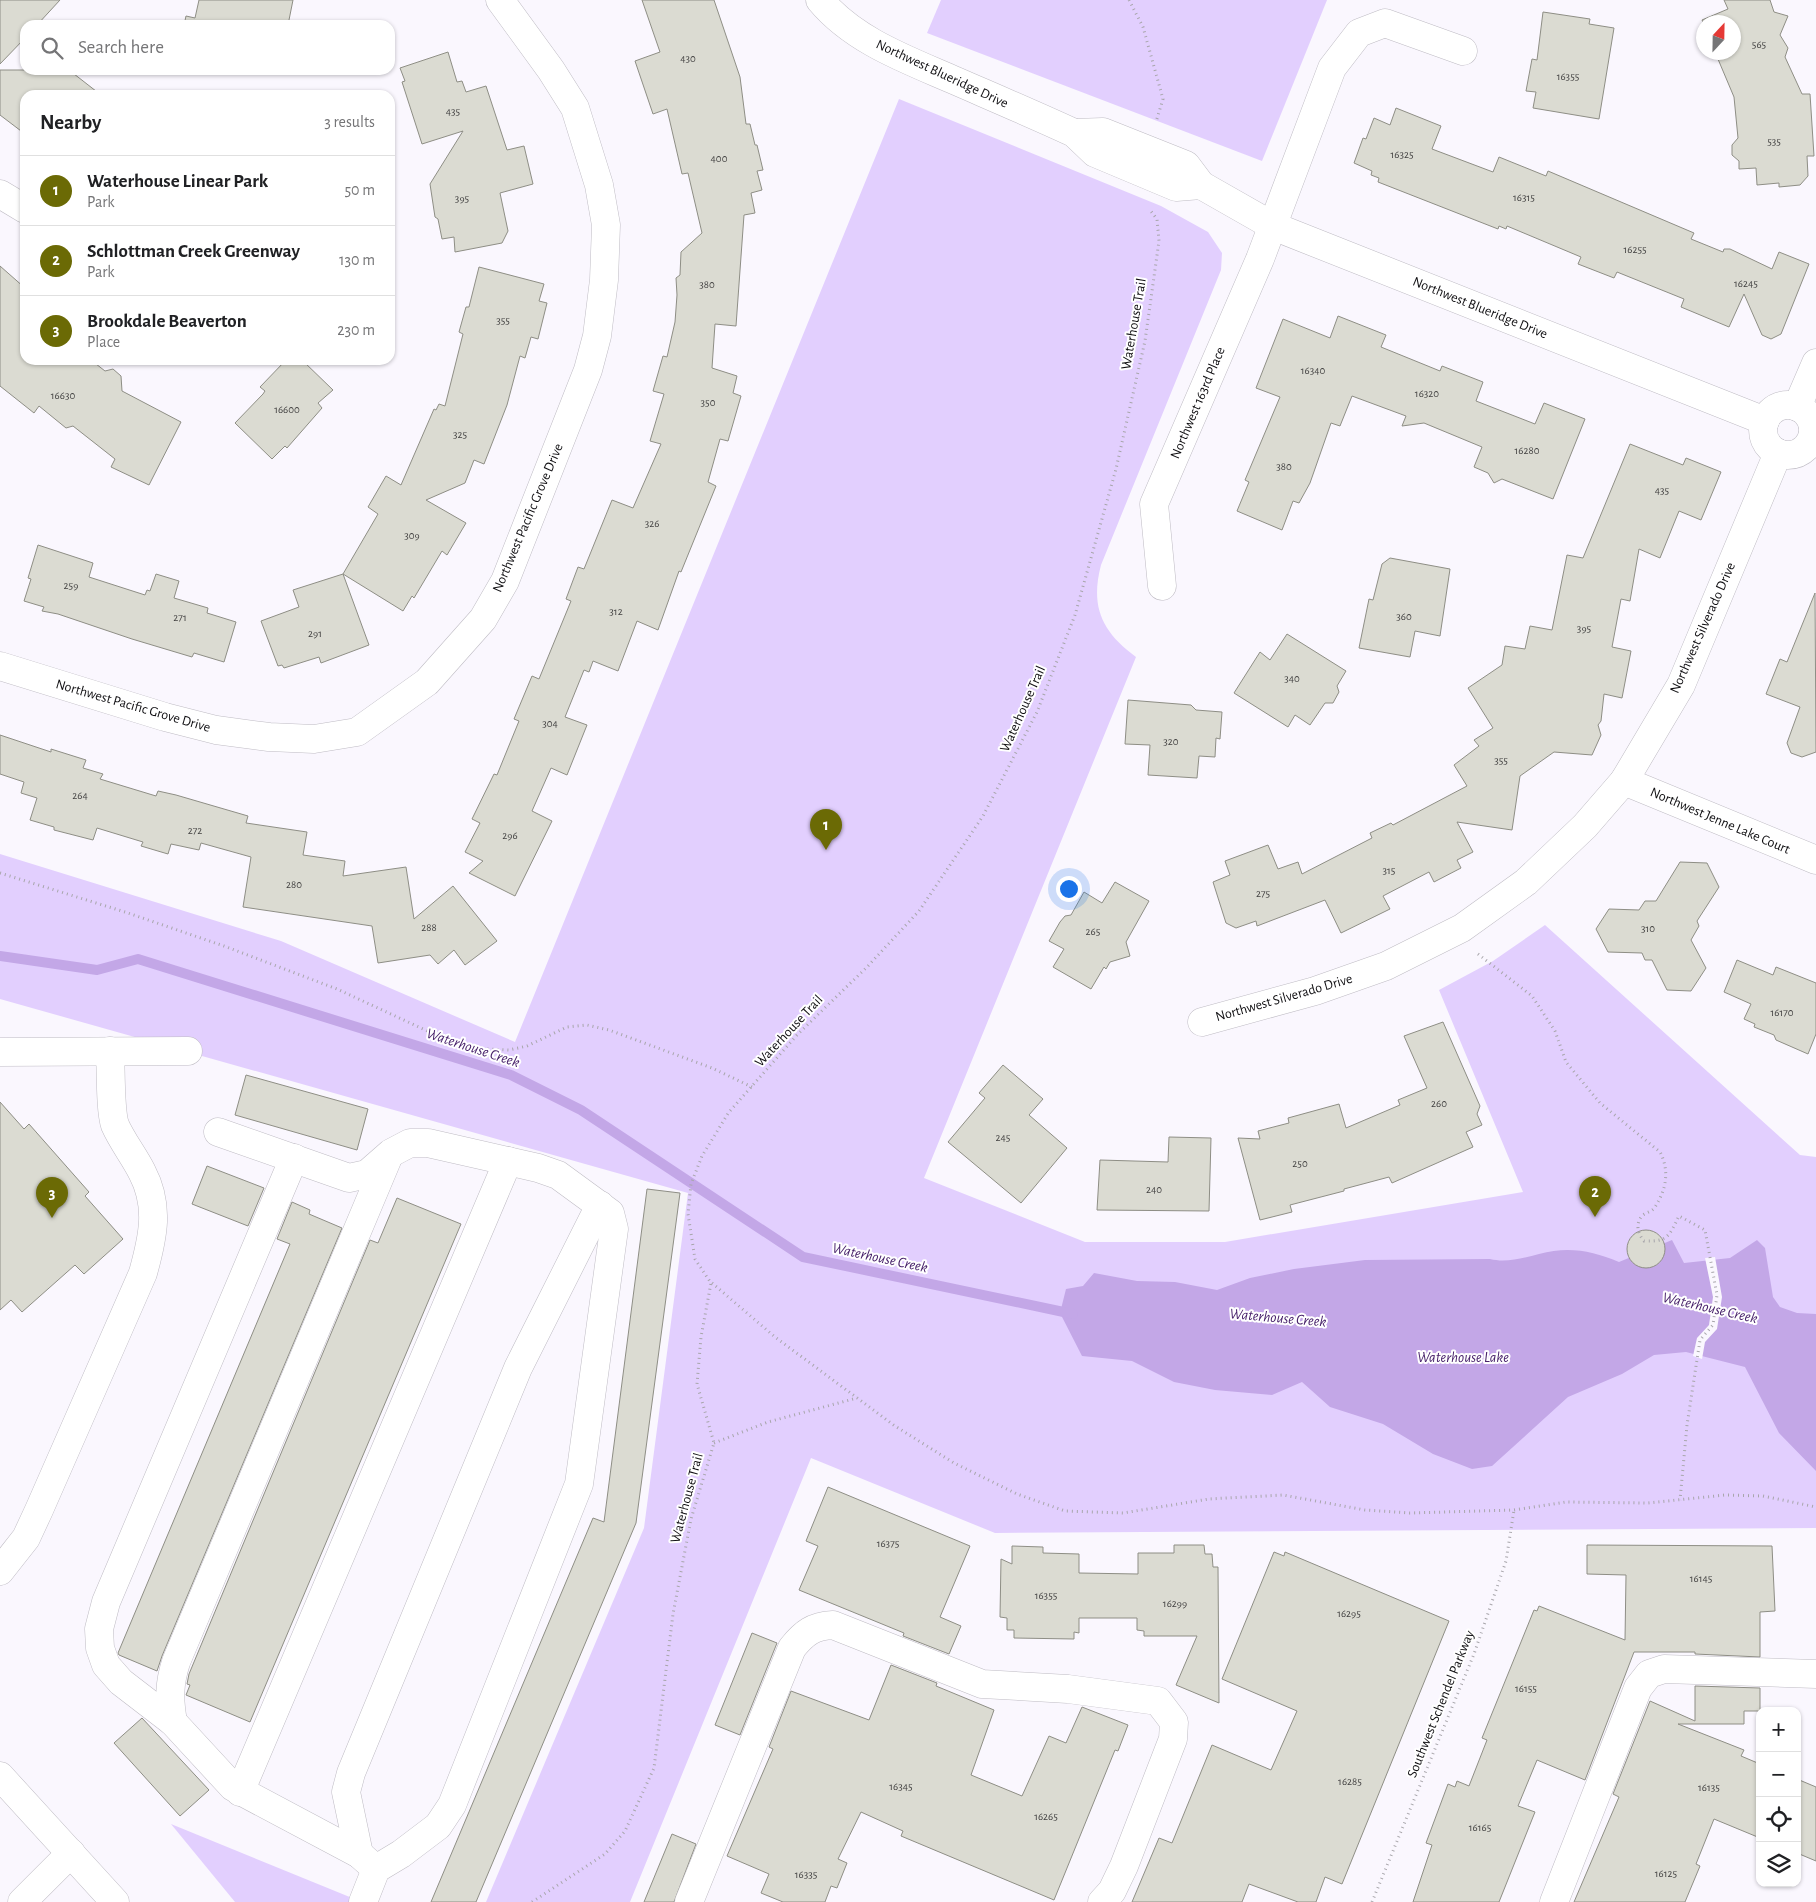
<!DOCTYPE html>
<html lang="en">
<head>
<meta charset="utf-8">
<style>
  :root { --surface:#fff; --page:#f6f6f6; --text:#202124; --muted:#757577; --line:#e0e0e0; --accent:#6b6a05 }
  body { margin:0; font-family:"Alegreya Sans",sans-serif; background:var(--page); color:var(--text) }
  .controls { position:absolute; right:15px; bottom:15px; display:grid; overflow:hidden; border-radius:10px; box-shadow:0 1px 4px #0004 }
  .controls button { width:45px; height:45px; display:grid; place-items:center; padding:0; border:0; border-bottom:1px solid var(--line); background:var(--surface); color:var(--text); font:25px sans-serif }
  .compass { position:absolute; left:1696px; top:15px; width:45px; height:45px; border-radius:50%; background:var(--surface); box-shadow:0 1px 4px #0004; rotate:22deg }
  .you { position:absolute; left:1068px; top:888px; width:18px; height:18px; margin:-12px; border:4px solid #fff; border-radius:50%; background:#1a73e8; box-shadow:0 0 0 8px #1a73e833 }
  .badge { display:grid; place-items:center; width:32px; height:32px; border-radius:50%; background:var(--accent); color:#fff; font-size:16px; font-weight:700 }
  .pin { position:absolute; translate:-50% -41px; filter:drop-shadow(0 1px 2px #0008) }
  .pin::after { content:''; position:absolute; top:26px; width:18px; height:15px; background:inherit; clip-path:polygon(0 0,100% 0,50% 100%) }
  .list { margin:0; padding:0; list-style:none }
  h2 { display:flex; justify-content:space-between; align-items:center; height:65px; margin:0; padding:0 20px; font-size:21px }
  h2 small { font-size:16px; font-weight:400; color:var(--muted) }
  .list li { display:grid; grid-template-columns:32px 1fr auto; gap:15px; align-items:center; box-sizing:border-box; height:70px; padding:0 20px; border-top:1px solid var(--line) }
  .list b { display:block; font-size:19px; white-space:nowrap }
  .list p { margin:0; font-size:16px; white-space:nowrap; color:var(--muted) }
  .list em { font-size:16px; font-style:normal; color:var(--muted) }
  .icon { flex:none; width:28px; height:28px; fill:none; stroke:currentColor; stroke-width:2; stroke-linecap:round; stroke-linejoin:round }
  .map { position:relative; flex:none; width:1816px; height:1902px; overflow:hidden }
  .search { position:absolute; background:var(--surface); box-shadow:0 1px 4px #0004; left:20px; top:20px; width:375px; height:55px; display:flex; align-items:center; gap:12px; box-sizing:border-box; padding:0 18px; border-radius:15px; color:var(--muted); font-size:19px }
  .panel { position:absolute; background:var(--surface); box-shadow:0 1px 4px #0004; left:20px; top:90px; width:375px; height:275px; border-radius:15px }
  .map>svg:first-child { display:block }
  .green { fill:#e2cffe }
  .water { fill:#c3a7e7 }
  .pier { fill:#faf7fe }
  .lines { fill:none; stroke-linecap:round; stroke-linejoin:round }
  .stream { stroke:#c3a7e7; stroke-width:10 }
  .building { fill:#dbdbd2; stroke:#8e8e85 }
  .minor-casing { stroke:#bfbcc4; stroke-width:29 }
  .major-casing { stroke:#bfbcc4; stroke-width:29 }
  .path { stroke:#a8a6ab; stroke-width:3; stroke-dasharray:1 4; stroke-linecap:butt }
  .minor { stroke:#fff; stroke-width:28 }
  .major { stroke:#fff; stroke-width:28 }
  .labels { text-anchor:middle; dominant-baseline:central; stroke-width:4; stroke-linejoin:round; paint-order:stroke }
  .number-label { font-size:11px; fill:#424141 }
  .street-label { font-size:14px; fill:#0f0e11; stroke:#fff }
  .water-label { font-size:15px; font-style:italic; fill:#47216a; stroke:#fff }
</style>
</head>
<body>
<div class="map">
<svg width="1816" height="1902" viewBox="0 0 1816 1902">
  <rect width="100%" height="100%" fill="#faf7fe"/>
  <!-- green -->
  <g class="green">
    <polygon points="941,0 1327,0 1262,161 927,33"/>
    <path d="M899,99L1161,206L1208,232L1222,253L1221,270L1101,565C1090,607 1102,632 1136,657L924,1178L1085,1242H1225L1523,1192L1439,990L1493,961L1545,925L1800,1155L1816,1157V1528L995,1533L811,1458L630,1902H486L644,1528L688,1193L0,999V854L281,941L515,1042Z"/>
    <polygon points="171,1824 362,1902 235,1902"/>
  </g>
  <!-- water -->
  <path class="water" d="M1672,1240L1684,1263L1730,1258L1757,1240L1765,1248L1773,1297L1780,1307L1797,1313L1816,1314V1471L1779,1433L1745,1367L1686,1352L1654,1355L1622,1374L1568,1397L1492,1466L1472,1469L1433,1454L1383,1424L1330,1407L1302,1382L1272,1395L1215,1390L1174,1382L1132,1361L1082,1356L1060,1313L1066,1289L1083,1286L1094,1273L1137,1281L1175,1282L1217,1290L1250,1278L1294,1269L1365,1260L1490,1259C1506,1263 1523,1258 1539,1254C1569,1246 1592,1251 1619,1262Z"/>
  <!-- pier -->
  <polygon class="pier" points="1715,1257 1722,1297 1717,1329 1705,1342 1702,1359 1693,1356 1697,1338 1709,1325 1713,1297 1705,1258"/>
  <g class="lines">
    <!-- stream -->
    <polyline class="stream" points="0,956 97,970 138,959 511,1075 581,1110 803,1257 1073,1314"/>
  </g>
  <!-- building -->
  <g class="building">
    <polygon points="0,0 60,0 37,25 25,25 25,38 0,64"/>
    <polygon points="199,0 293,0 288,25 184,25 186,16 195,18"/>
    <polygon points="642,0 714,0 740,77 746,124 750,124 755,145 757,145 763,170 757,171 762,190 751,193 755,213 744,215 736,326 715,324 712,368 737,376 733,393 741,396 728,441 720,439 708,482 716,486 681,572 679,571 658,630 637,621 618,671 593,661 589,672 584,670 565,717 587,725 567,775 551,768 532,811 552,821 515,896 469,873 483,861 465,852 480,823 472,819 494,774 497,775 519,721 514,719 532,676 539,679 571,601 566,599 578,567 584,569 612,500 633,508 661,444 650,441 664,394 653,391 663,356 667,357 675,322 677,295 676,278 680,275 681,252 702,233 688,173 682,174 667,109 653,114 635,61 660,52"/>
    <polygon points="1724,0 1770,0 1774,12 1788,16 1780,35 1788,48 1785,57 1802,94 1810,94 1814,156 1807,156 1808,176 1800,185 1779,187 1779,183 1757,185 1756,168 1739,169 1739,161 1732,155 1732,145 1738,138 1734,97 1715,52 1734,52 1734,22 1704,24 1702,20 1728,9"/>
    <polygon points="1543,12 1590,19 1589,24 1614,28 1599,119 1533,108 1536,92 1526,91 1532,59 1537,60"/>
    <polygon points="448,52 457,82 462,81 466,92 486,86 507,150 524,146 533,184 500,193 508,231 502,243 455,252 454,237 442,239 438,219 435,217 430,184 463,131 422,144 402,82 405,81 400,68"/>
    <polygon points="0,70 69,70 101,95 25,95 25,134 0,115"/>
    <polygon points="1396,108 1441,126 1432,149 1493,172 1499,157 1546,176 1548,171 1694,233 1691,239 1723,252 1724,249 1730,249 1772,269 1779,252 1809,264 1781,334 1771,339 1762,335 1744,294 1729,327 1681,307 1684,299 1617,272 1614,278 1578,264 1581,257 1507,226 1506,229 1499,226 1498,229 1378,182 1379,178 1371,175 1372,171 1354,163 1363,138 1366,139 1374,118 1390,125"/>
    <polygon points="0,266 25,288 25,360 91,360 105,371 113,369 121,376 122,391 181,422 149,485 111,467 115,459 73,426 66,428 39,406 34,413 0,386"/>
    <polygon points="479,267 544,284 539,301 547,303 538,339 531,337 525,358 520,356 507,405 484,464 474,460 465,483 426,500 466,523 447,555 442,551 414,598 412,596 403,611 343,574 369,645 321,663 319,657 284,668 282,665 278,666 261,621 299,607 293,590 343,574 378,514 368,507 386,476 401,485 434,409 436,410 439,404 445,406 463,334 459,332 466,307 469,307"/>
    <polygon points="1338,316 1386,335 1381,347 1440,371 1442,366 1483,382 1476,401 1535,424 1544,403 1585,419 1553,499 1502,479 1494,483 1488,473 1474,467 1482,447 1424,423 1402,426 1406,416 1352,396 1340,426 1331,423 1310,483 1299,503 1293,501 1282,530 1237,511 1249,482 1245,480 1280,397 1256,388 1283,319 1330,338"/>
    <polygon points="286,360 302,360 333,390 318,403 322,408 287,448 285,446 272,459 235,423 263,394 265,391 260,387"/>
    <polygon points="1630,444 1683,465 1686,458 1721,472 1701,520 1679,511 1660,558 1639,549 1630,601 1621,599 1612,647 1631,651 1622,698 1604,694 1601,721 1598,725 1601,735 1592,755 1554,752 1520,776 1512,830 1457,822 1473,852 1457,860 1461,868 1434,882 1429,872 1383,896 1390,909 1341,933 1325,900 1257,926 1256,921 1236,928 1226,923 1213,882 1230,875 1225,861 1268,845 1278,869 1298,862 1302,874 1372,838 1370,833 1391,823 1393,825 1467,786 1454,765 1479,746 1474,740 1493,728 1468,688 1502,665 1505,646 1525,649 1530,626 1552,630 1567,555 1583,558"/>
    <polygon points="38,545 93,563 89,577 145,595 147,590 150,591 156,574 179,581 174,598 208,608 207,613 236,622 224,662 194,653 192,657 132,639 58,614 42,611 44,607 24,601 31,579 28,578"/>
    <polygon points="1390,558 1450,569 1440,636 1415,631 1410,657 1359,648 1369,599 1373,600 1382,564"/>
    <polygon points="1815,593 1816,752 1802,757 1791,753 1787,743 1800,707 1766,694 1780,659 1787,662"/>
    <polygon points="1287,634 1346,671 1337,686 1339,692 1333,703 1325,703 1310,725 1295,715 1288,727 1234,693 1260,652 1270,660"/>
    <polygon points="1128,700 1191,705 1196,710 1222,712 1220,739 1216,738 1215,757 1199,756 1197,778 1148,775 1150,745 1125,744"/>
    <polygon points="0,735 51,752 51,749 86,760 83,768 103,774 100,779 156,796 158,791 176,795 248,816 246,823 307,832 303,855 345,861 343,876 406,867 414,919 453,886 497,941 465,965 454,950 438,964 430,955 378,963 372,926 243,907 251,857 201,843 199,850 171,844 168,854 141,846 143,842 97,828 93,840 54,830 54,827 30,820 37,798 21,793 24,782 0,774"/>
    <polygon points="1680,862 1707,863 1719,887 1697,921 1699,926 1691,940 1706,968 1691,991 1667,990 1652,960 1645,960 1642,953 1608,952 1596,929 1609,909 1639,910 1645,901 1656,901"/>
    <polygon points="1115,882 1149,901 1126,942 1130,956 1110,962 1106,969 1104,967 1091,989 1053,967 1064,949 1049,941 1060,922 1065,916 1071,915 1084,892 1102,903"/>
    <polygon points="1737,960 1773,975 1776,967 1816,983 1816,1034 1808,1054 1776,1040 1774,1035 1754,1027 1755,1024 1744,1019 1751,1004 1724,992"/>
    <polygon points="1443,1022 1480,1106 1477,1114 1482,1125 1466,1132 1473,1147 1392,1183 1389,1177 1344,1189 1344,1191 1290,1205 1292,1212 1260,1220 1238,1138 1260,1139 1258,1131 1289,1123 1288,1118 1339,1104 1346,1128 1400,1105 1398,1100 1427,1088 1404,1036"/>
    <polygon points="1003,1065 1043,1099 1029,1115 1067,1148 1021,1203 948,1142 985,1098 979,1093"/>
    <polygon points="246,1075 368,1109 357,1150 235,1115"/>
    <polygon points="0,1102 24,1129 29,1124 89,1192 85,1196 123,1239 84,1274 75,1265 22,1312 11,1300 0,1310"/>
    <polygon points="1169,1137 1211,1138 1209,1211 1097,1210 1100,1160 1168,1162"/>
    <polygon points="207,1166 264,1188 248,1226 192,1204"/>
    <polygon points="647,1189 680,1193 636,1523 476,1902 431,1902 593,1518 604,1522"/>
    <polygon points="397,1198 461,1224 250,1722 186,1695 190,1685 187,1684 189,1674 370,1240 378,1243"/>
    <polygon points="292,1202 310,1210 309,1214 342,1228 162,1656 157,1671 119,1655 118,1653 290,1244 277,1239"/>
    <circle cx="1646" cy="1249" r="19"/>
    <polygon points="828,1487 970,1546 940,1617 961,1626 949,1654 903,1636 904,1633 799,1590 818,1546 806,1541"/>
    <polygon points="1174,1545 1204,1545 1205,1554 1212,1554 1213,1567 1218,1567 1219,1703 1176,1685 1197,1636 1144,1636 1144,1631 1137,1630 1137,1618 1079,1618 1079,1633 1074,1632 1074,1639 1014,1638 1014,1630 1007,1630 1007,1618 1000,1617 1001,1559 1012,1564 1012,1546 1043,1547 1043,1553 1079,1554 1079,1573 1138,1574 1138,1553 1174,1553"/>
    <polygon points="1587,1545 1772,1546 1775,1611 1760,1612 1760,1657 1695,1654 1695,1652 1634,1652 1585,1780 1537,1760 1518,1806 1535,1812 1499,1902 1413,1902 1432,1845 1426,1843 1448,1784 1455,1787 1457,1781 1469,1786 1487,1740 1482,1738 1534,1610 1537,1611 1539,1606 1625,1640 1626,1575 1587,1574"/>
    <polygon points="1274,1552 1284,1556 1285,1552 1449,1621 1342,1884 1325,1877 1316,1902 1298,1902 1249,1884 1242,1902 1132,1902 1159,1838 1172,1843 1212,1745 1271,1770 1297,1711 1222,1679"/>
    <polygon points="752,1633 777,1643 740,1735 715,1725"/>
    <polygon points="891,1665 937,1683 936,1686 994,1710 971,1775 1022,1796 1049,1736 1066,1743 1082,1707 1128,1725 1118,1751 1115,1750 1054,1900 901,1836 903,1831 861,1812 838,1859 847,1863 837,1888 831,1886 825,1902 783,1902 761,1893 769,1874 727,1856 773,1749 769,1747 791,1691 869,1720"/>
    <polygon points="1695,1686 1760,1688 1760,1711 1744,1711 1744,1724 1678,1724 1744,1750 1741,1756 1760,1764 1760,1838 1714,1819 1696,1864 1700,1866 1685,1902 1574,1902 1619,1797 1613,1794 1650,1701 1695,1721"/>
    <polygon points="142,1718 209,1790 180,1816 114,1743"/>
    <polygon points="1797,1779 1816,1787 1816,1861 1797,1853"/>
    <polygon points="672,1834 696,1844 674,1902 644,1902"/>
  </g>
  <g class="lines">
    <defs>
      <g id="minor">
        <path d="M820,0C854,41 908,60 956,81C995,98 1035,115 1074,133L1095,153L1176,187L1201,185"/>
        <polyline points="1074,133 1103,132 1186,165 1201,185 1273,226 1765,421"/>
        <polyline points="0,194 25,209"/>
        <circle cx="1788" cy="430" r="25"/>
        <polyline points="1797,407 1816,363"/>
        <polyline points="1162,586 1154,504 1260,259 1332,68 1359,33 1385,23 1463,51"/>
        <polyline points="0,666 165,717 216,730 269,737 314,739 357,732 427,682 483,619 505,581 588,370 597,336 604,280 606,225 599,185 575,108 551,70 500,0"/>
        <polyline points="1624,781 1816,860"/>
        <polyline points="1202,1022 1315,991 1386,966 1462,928 1526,882 1585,826 1624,781 1681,685 1778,453"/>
        <polyline points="0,1052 188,1051"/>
        <polyline points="218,1132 349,1178 367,1174 391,1153 410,1143 428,1143 538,1168 558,1175 610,1213 614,1229 579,1484 452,1805 438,1826 401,1854 376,1869 363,1902"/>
        <polyline points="294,1158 106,1602 99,1629 100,1648 106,1665 121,1682 173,1722 233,1787 359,1854 376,1869"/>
        <path d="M0,1571L26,1538L39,1510L143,1273C153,1237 160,1206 142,1172C134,1156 122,1141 115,1125C110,1111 111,1068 110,1051"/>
        <path d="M173,1722C169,1699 169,1684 176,1662L387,1160"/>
        <polyline points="240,1792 508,1161"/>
        <polyline points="359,1854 346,1792 351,1773 518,1368 600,1205"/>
        <polyline points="22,1902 71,1853"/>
        <path d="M689,1902L792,1648C804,1633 813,1626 833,1625L982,1684L1068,1689L1158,1701L1174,1722L1173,1739L1124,1866L1112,1891L1102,1902"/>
        <polyline points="1554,1902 1638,1688 1649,1674 1664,1669 1816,1674"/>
      </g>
      <polyline id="major" points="0,1776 115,1902"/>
    </defs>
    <!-- minor casing -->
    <use href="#minor" class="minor-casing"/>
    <!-- major casing -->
    <use href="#major" class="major-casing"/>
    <!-- path -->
    <g class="path">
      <polyline points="1129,0 1143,27 1163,99 1156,122"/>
      <polyline points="0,873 125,912 224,946 337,989 464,1048 509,1050 527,1046 567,1027 587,1025 609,1030 712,1068 752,1087"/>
      <path d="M1478,954L1532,996L1555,1031L1566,1062L1600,1103L1660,1152C1670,1171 1666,1190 1655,1207C1652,1212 1646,1212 1642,1216C1635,1224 1638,1234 1644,1241C1668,1242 1669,1236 1679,1216L1705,1230L1717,1295L1713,1325L1700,1340L1687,1425L1680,1500"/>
      <polyline points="712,1283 775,1337 895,1426 954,1463 1017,1494 1065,1511 1123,1513 1209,1499 1283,1495 1365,1510 1410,1513 1514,1510 1566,1502 1648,1503 1725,1495 1763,1496 1816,1507"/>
      <polyline points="714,1443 768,1422 857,1398"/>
      <polyline points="532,1902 605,1854 625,1831 654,1768 673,1614 691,1519 714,1443 697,1384 701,1337 711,1283 695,1259 688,1214 691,1184 702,1156 729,1112 797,1035 867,967 919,911 983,816 1037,712 1075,615 1116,469 1145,341 1159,241 1157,219 1150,210"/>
      <polyline points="1372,1902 1474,1654 1506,1561 1514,1510"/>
    </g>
    <!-- minor -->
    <use href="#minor" class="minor"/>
    <!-- major -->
    <use href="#major" class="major"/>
  </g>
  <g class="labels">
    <!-- number labels -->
    <g class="number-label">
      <text x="1759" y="44">565</text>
      <text x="688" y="58">430</text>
      <text x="1568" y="76">16355</text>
      <text x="453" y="111">435</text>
      <text x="1774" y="141">535</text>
      <text x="1402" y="154">16325</text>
      <text x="719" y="158">400</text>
      <text x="1524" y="197">16315</text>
      <text x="462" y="198">395</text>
      <text x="1635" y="249">16255</text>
      <text x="1746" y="283">16245</text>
      <text x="707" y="284">380</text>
      <text x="503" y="320">355</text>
      <text x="1313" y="370">16340</text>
      <text x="1427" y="393">16320</text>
      <text x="63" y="395">16630</text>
      <text x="708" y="402">350</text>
      <text x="287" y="409">16600</text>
      <text x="460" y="434">325</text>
      <text x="1527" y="450">16280</text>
      <text x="1284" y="466">380</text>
      <text x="1662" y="490">435</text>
      <text x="652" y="523">326</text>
      <text x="412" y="535">309</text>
      <text x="71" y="585">259</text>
      <text x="616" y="611">312</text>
      <text x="1404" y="616">360</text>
      <text x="180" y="617">271</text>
      <text x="1584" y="628">395</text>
      <text x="315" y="633">291</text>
      <text x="1292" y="678">340</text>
      <text x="550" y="723">304</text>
      <text x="1171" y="741">320</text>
      <text x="1501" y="760">355</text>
      <text x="80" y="795">264</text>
      <text x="195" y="830">272</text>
      <text x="510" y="835">296</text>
      <text x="1389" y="870">315</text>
      <text x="294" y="884">280</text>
      <text x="1263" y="893">275</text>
      <text x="429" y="927">288</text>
      <text x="1648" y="928">310</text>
      <text x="1093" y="931">265</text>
      <text x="1782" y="1012">16170</text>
      <text x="1439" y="1103">260</text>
      <text x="1003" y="1137">245</text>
      <text x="1300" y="1163">250</text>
      <text x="1154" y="1189">240</text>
      <text x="888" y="1543">16375</text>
      <text x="1701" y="1578">16145</text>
      <text x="1046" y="1595">16355</text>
      <text x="1175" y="1603">16299</text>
      <text x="1349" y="1613">16295</text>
      <text x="1526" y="1688">16155</text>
      <text x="1350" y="1781">16285</text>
      <text x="901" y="1786">16345</text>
      <text x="1709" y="1787">16135</text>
      <text x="1046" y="1816">16265</text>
      <text x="1480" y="1827">16165</text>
      <text x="1666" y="1873">16125</text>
      <text x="806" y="1874">16335</text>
    </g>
    <!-- street labels -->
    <g class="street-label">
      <text transform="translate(942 74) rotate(25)">Northwest Blueridge Drive</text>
      <text transform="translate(1480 308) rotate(22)">Northwest Blueridge Drive</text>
      <text transform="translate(1134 324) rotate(-80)">Waterhouse Trail</text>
      <text transform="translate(1198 403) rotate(-67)">Northwest 163rd Place</text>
      <text transform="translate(528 518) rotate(-67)">Northwest Pacific Grove Drive</text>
      <text transform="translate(1703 628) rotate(-66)">Northwest Silverado Drive</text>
      <text transform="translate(133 706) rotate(16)">Northwest Pacific Grove Drive</text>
      <text transform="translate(1023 709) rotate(-66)">Waterhouse Trail</text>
      <text transform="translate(1720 821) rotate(23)">Northwest Jenne Lake Court</text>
      <text transform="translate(1284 998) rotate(-16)">Northwest Silverado Drive</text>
      <text transform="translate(789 1031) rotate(-47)">Waterhouse Trail</text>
      <text transform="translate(687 1498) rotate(-75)">Waterhouse Trail</text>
      <text transform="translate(1441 1704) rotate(-68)">Southwest Schendel Parkway</text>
    </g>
    <!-- water labels -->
    <g class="water-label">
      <text transform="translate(473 1048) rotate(18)">Waterhouse Creek</text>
      <text transform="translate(880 1258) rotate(12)">Waterhouse Creek</text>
      <text transform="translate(1710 1308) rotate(13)">Waterhouse Creek</text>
      <text transform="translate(1278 1318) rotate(5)">Waterhouse Creek</text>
      <text x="1463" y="1357">Waterhouse Lake</text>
    </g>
  </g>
</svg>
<div class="controls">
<button>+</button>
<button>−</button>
<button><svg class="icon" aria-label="locate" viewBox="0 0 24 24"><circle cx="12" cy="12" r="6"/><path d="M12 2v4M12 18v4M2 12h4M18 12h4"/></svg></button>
<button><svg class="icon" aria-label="layers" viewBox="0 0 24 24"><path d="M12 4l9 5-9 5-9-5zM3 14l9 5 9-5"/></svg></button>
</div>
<svg class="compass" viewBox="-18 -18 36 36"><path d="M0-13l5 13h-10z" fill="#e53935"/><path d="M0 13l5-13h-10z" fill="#757577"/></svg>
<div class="you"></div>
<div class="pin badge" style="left:826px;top:850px">1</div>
<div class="pin badge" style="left:1595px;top:1217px">2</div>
<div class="pin badge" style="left:52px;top:1218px">3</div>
<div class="search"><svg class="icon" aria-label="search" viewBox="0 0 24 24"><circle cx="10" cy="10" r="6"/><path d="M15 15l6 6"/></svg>Search here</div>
<section class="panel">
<h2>Nearby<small>3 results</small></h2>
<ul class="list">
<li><span class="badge">1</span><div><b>Waterhouse Linear Park</b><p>Park</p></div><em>50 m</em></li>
<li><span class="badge">2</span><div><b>Schlottman Creek Greenway</b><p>Park</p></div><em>130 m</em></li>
<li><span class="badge">3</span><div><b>Brookdale Beaverton</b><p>Place</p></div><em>230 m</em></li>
</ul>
</section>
</div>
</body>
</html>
